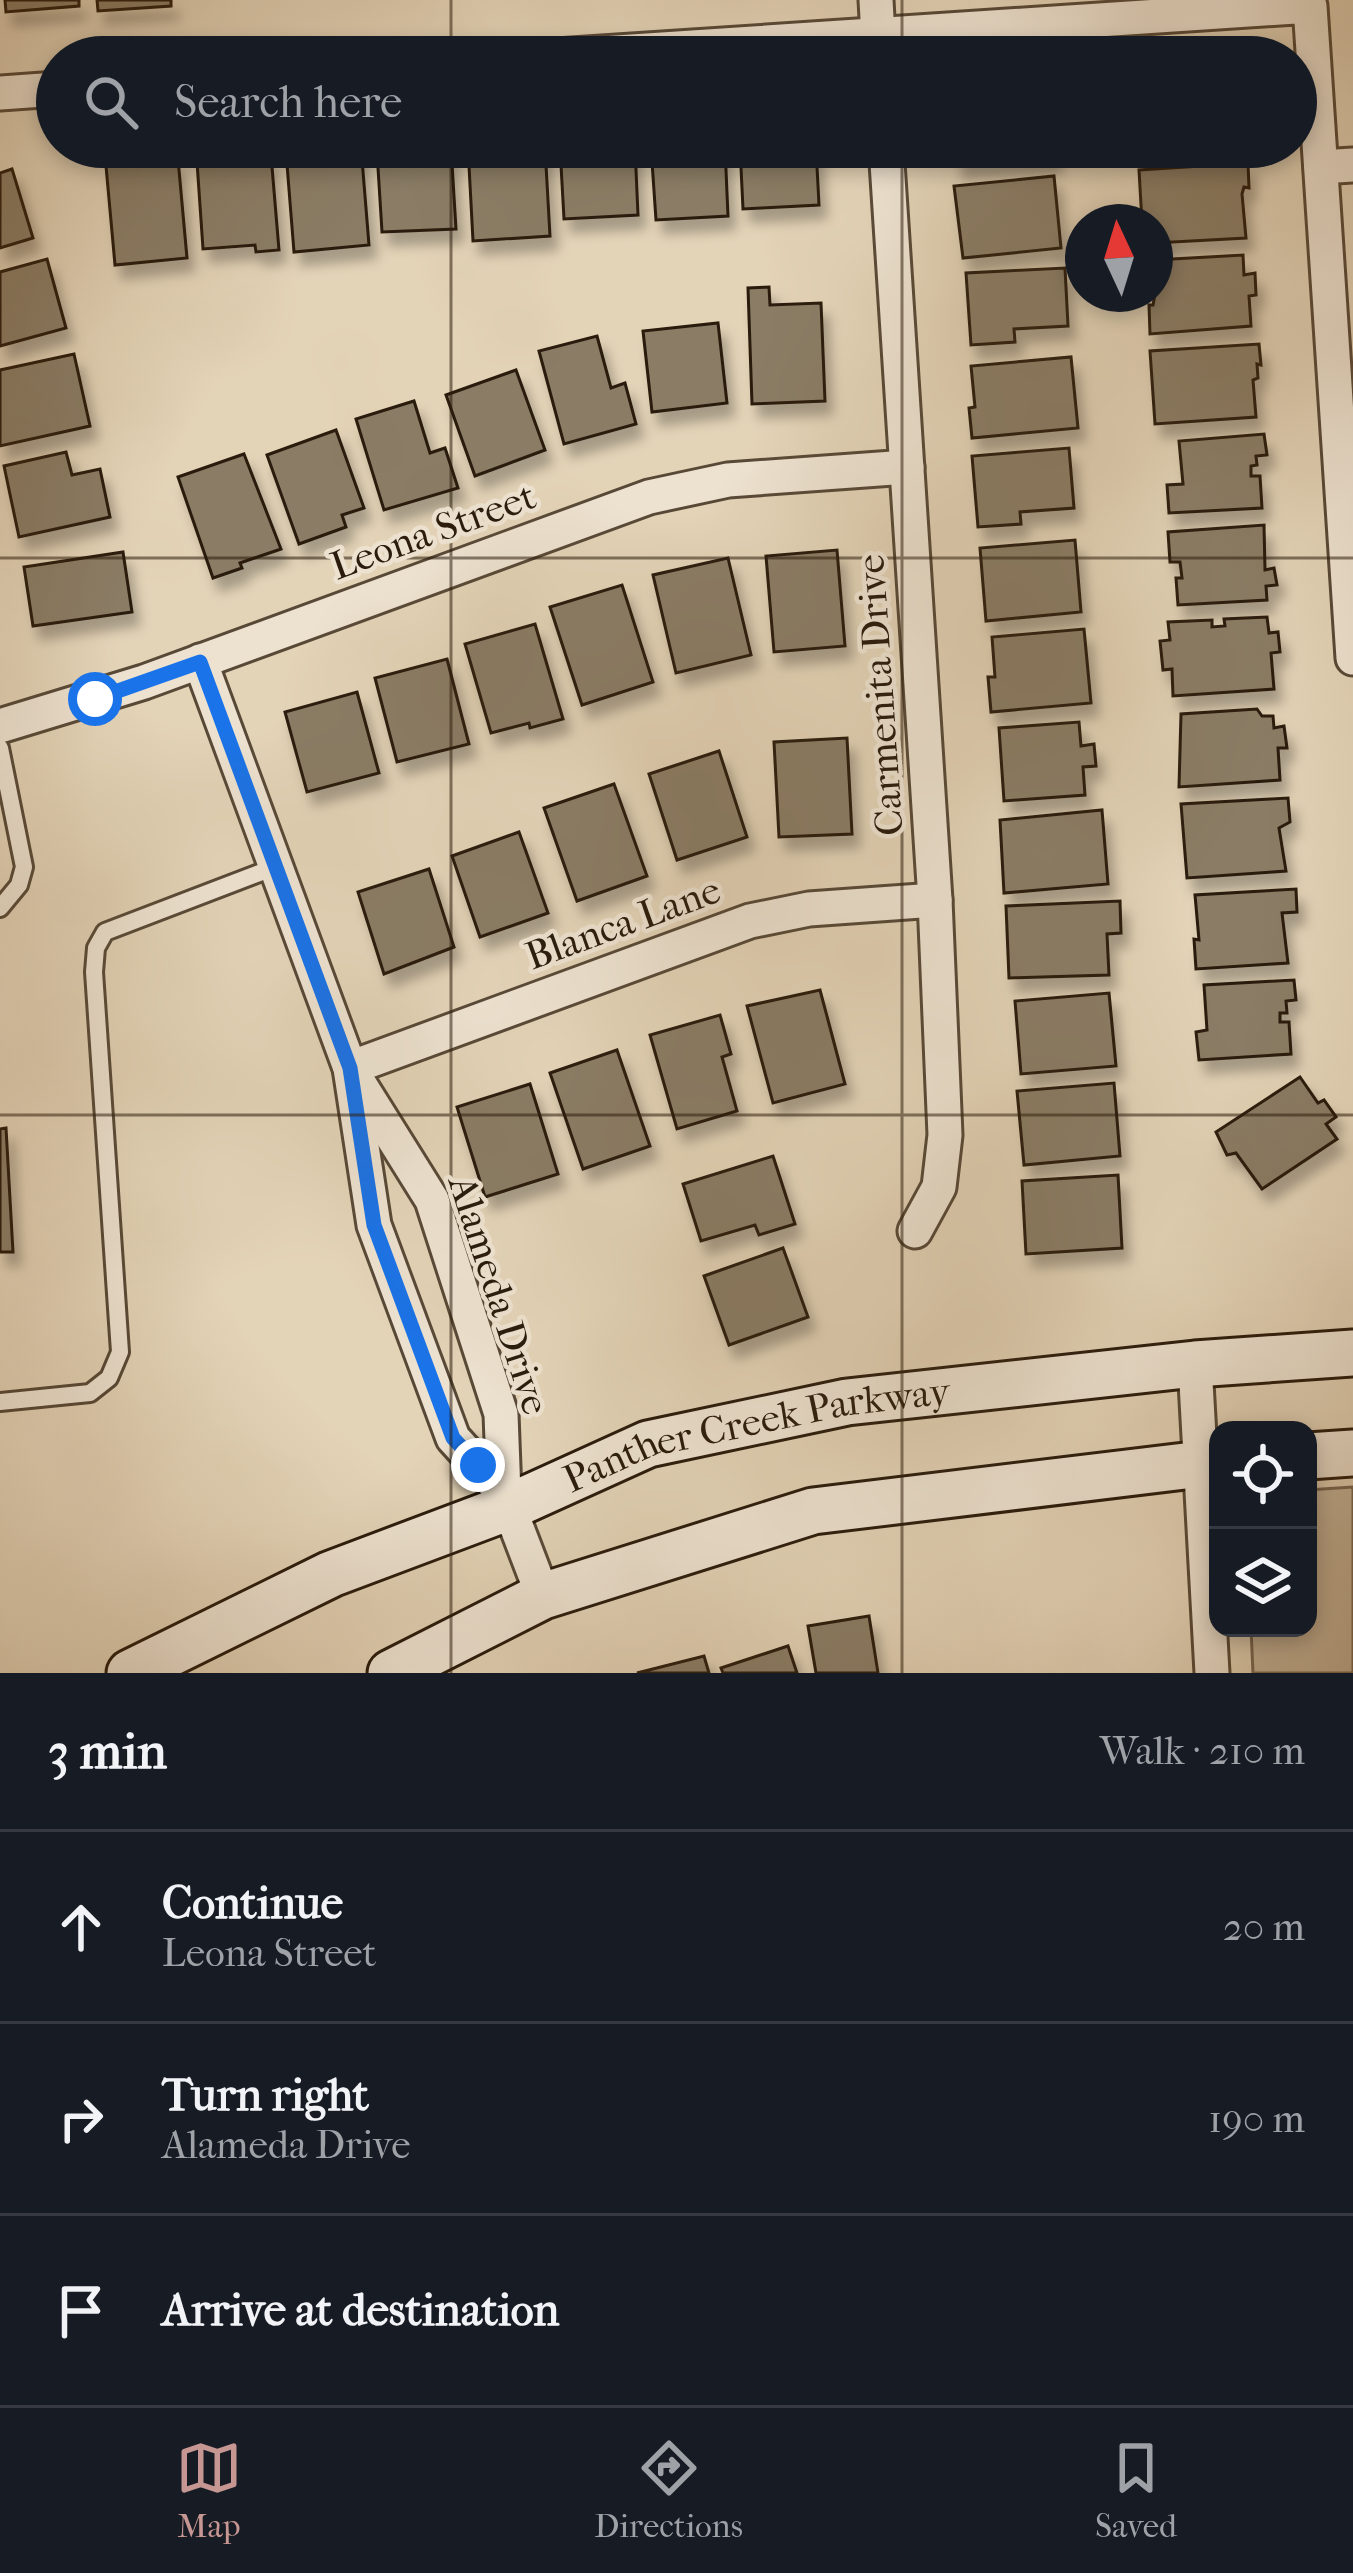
<!DOCTYPE html>
<html lang="en">
<head>
<meta charset="utf-8">
<style>
  :root { --surface:#171b24; --page:#20242c; --text:#f1f3f6; --muted:#9ea1a6; --line:#363941; --accent:#c59692 }
  body { margin:0; font-family:"IM FELL French Canon",serif; background:var(--page); color:var(--text) }
  .controls { position:absolute; right:36px; bottom:36px; display:grid; overflow:hidden; border-radius:24px; box-shadow:0 6px 18px #0003 }
  .controls button { width:108px; height:108px; display:grid; place-items:center; padding:0; border:0; border-bottom:3px solid var(--line); background:var(--surface); color:var(--text); font:60px sans-serif }
  .compass { position:absolute; left:1065px; top:204px; width:108px; height:108px; border-radius:50%; background:var(--surface); box-shadow:0 6px 18px #0003; rotate:356deg }
  .stop { position:absolute; width:36px; height:36px; margin:-27px; border:9px solid #1a73e8; border-radius:50%; background:#fff }
  .stop.end { background:#1a73e8; border-color:#fff; box-shadow:0 3px 12px #0008 }
  .list { margin:0; padding:0; list-style:none }
  h2 { display:flex; justify-content:space-between; align-items:center; height:156px; margin:0; padding:0 48px; font-size:51px }
  h2 small { font-size:39px; font-weight:400; color:var(--muted) }
  .list li { display:grid; grid-template-columns:78px 1fr auto; gap:36px; align-items:center; box-sizing:border-box; height:192px; padding:0 48px; border-top:3px solid var(--line) }
  .list b { display:block; font-size:45px; white-space:nowrap }
  .list p { margin:0; font-size:39px; white-space:nowrap; color:var(--muted) }
  .list em { font-size:39px; font-style:normal; color:var(--muted) }
  .icon { flex:none; width:66px; height:66px; fill:none; stroke:currentColor; stroke-width:2; stroke-linecap:round; stroke-linejoin:round }
  .map { position:relative; flex:none; width:1353px; height:1673px; overflow:hidden }
  .search { position:absolute; background:var(--surface); box-shadow:0 6px 18px #0003; left:36px; right:36px; top:36px; height:132px; display:flex; align-items:center; gap:30px; box-sizing:border-box; padding:0 42px; border-radius:66px; color:var(--muted); font-size:45px }
  .sheet { height:732px; background:var(--surface) }
  nav { display:flex; justify-content:space-around; align-items:center; box-sizing:border-box; height:168px; border-top:3px solid var(--line); background:var(--surface); font-size:33px; color:var(--muted) }
  nav a { display:grid; justify-items:center; gap:6px }
  nav .on { color:var(--accent) }
  .map>svg:first-child { display:block }
  .green { fill:#c4b49a; stroke:#776853; stroke-width:3 }
  .building { fill:#8a7b65; stroke:#2a1b0c; stroke-width:3; filter:url(#shadow) }
  .lines { fill:none; stroke-linecap:round; stroke-linejoin:round }
  .lane-casing { stroke:#584937; stroke-width:22 }
  .street-casing { stroke:#584937; stroke-width:39 }
  .secondary-casing { stroke:#2a1b0c; stroke-width:51 }
  .lane { stroke:#ede2d0; stroke-width:16 }
  .street { stroke:#ede2d0; stroke-width:33 }
  .secondary { stroke:#ede2d0; stroke-width:45 }
  .route { stroke:#1a73e8; stroke-width:15 }
  .grid { fill:none; stroke:#2a1b0c; stroke-width:3; stroke-opacity:0.55 }
  .labels { text-anchor:middle; dominant-baseline:central; stroke-width:9; stroke-linejoin:round; paint-order:stroke }
  .street-label { font-size:39px; fill:#2a1b0c; stroke:#ede2d0 }
</style>
</head>
<body>
<div class="map">
<svg width="1353" height="1673" viewBox="0 0 1353 1673">
  <defs>
    <filter id="shadow"><feDropShadow dx="7" dy="13" stdDeviation="6" flood-color="#0004"/></filter>
  </defs>
  <rect width="100%" height="100%" fill="#e3d3b7"/>
  <filter id="stains"><feTurbulence type="fractalNoise" baseFrequency=".00167" numOctaves="4"/><feColorMatrix values="0 0 0 0 .2 0 0 0 0 .09 0 0 0 0 .02 0 0 0 .5 -.17"/></filter>
  <radialGradient id="worn" r=".72"><stop offset=".6" stop-color="#630" stop-opacity="0"/><stop offset="1" stop-color="#630" stop-opacity=".3"/></radialGradient>
  <!-- green -->
  <polygon class="green" points="1353,1487 1353,1673 1253,1673 1251,1628 1308,1628 1308,1490"/>
  <!-- building -->
  <g class="building">
    <polygon points="5,0 79,0 79,6 6,12"/>
    <polygon points="97,0 171,0 171,6 98,11"/>
    <polygon points="361,147 369,245 294,252 286,152"/>
    <polygon points="451,147 456,229 382,232 377,152"/>
    <polygon points="468,147 503,147 503,158 517,157 516,147 545,147 550,236 473,241"/>
    <polygon points="560,147 635,147 638,215 564,219"/>
    <polygon points="651,147 725,147 728,216 656,220"/>
    <polygon points="740,147 816,147 819,205 743,209"/>
    <polygon points="955,147 1054,147 1055,160 956,166"/>
    <polygon points="271,155 279,250 256,252 255,245 203,249 197,162"/>
    <polygon points="178,159 187,258 115,265 106,166"/>
    <polygon points="1248,163 1249,188 1244,187 1242,194 1246,238 1155,243 1155,222 1142,222 1139,170"/>
    <polygon points="12,169 33,238 0,248 0,173"/>
    <polygon points="1054,176 1061,248 963,258 954,186"/>
    <polygon points="1243,255 1244,275 1255,273 1256,295 1249,296 1251,326 1150,334 1149,305 1153,305 1155,294 1155,260"/>
    <polygon points="47,259 66,328 0,346 0,272"/>
    <polygon points="1065,268 1068,326 1014,329 1015,342 971,345 966,273"/>
    <polygon points="769,287 770,305 821,303 825,401 752,404 748,288"/>
    <polygon points="718,323 727,403 652,412 643,331"/>
    <polygon points="597,336 611,388 625,383 636,424 564,444 539,351"/>
    <polygon points="1259,344 1261,365 1257,364 1258,378 1253,380 1256,417 1155,424 1150,351"/>
    <polygon points="74,354 90,426 0,446 0,370"/>
    <polygon points="1071,357 1078,428 972,438 969,408 975,407 971,366"/>
    <polygon points="516,370 545,450 475,476 446,395"/>
    <polygon points="414,401 430,453 445,448 458,488 384,510 356,419"/>
    <polygon points="336,430 364,508 342,515 346,527 299,544 267,455"/>
    <polygon points="1264,434 1267,455 1256,456 1257,465 1251,466 1251,476 1260,476 1262,508 1169,513 1167,485 1183,484 1179,441"/>
    <polygon points="1069,448 1074,508 1020,512 1021,524 978,527 972,456"/>
    <polygon points="66,452 72,475 100,469 110,517 19,537 4,466"/>
    <polygon points="244,454 281,549 240,563 242,568 213,578 178,477"/>
    <polygon points="1264,525 1265,570 1274,568 1277,585 1266,586 1267,600 1178,605 1176,578 1182,578 1180,562 1170,562 1168,532"/>
    <polygon points="1075,540 1081,612 986,621 980,548"/>
    <polygon points="837,550 845,646 774,652 766,556"/>
    <polygon points="123,552 132,612 33,626 24,567"/>
    <polygon points="728,558 751,655 676,673 653,575"/>
    <polygon points="622,585 653,682 582,705 550,607"/>
    <polygon points="1267,617 1269,633 1278,632 1280,652 1271,653 1274,689 1173,696 1172,669 1163,670 1160,641 1170,640 1168,622 1212,620 1212,627 1225,626 1224,619"/>
    <polygon points="535,624 563,719 530,728 529,723 491,733 465,644"/>
    <polygon points="1084,629 1091,703 991,712 988,677 995,677 992,637"/>
    <polygon points="447,659 469,744 397,762 375,678"/>
    <polygon points="357,692 379,773 307,792 285,712"/>
    <polygon points="1257,709 1262,716 1273,716 1274,728 1284,726 1287,748 1278,748 1280,780 1179,787 1181,714"/>
    <polygon points="1079,722 1081,746 1094,744 1096,766 1083,767 1085,795 1004,801 999,728"/>
    <polygon points="847,738 852,834 779,837 774,742"/>
    <polygon points="719,751 747,837 677,860 649,774"/>
    <polygon points="614,784 647,876 577,901 544,808"/>
    <polygon points="1288,798 1290,822 1279,828 1286,871 1187,878 1181,804"/>
    <polygon points="1102,810 1108,884 1004,893 1000,820"/>
    <polygon points="519,832 548,913 480,937 452,856"/>
    <polygon points="429,869 454,947 384,974 358,892"/>
    <polygon points="1296,889 1297,912 1282,913 1288,963 1196,969 1194,939 1199,940 1195,895"/>
    <polygon points="1120,901 1121,933 1107,934 1109,975 1009,978 1006,906"/>
    <polygon points="1294,980 1296,1000 1286,1001 1287,1013 1280,1013 1280,1022 1289,1022 1291,1054 1199,1060 1196,1032 1207,1030 1204,985"/>
    <polygon points="820,990 845,1084 773,1103 747,1006"/>
    <polygon points="1109,993 1116,1066 1021,1074 1015,1001"/>
    <polygon points="720,1015 731,1054 722,1057 737,1111 677,1129 650,1035"/>
    <polygon points="617,1050 650,1146 583,1169 550,1073"/>
    <polygon points="1300,1077 1318,1103 1324,1100 1336,1117 1326,1124 1337,1139 1262,1189 1236,1153 1227,1155 1216,1132"/>
    <polygon points="1114,1083 1120,1156 1024,1165 1017,1091"/>
    <polygon points="530,1084 558,1174 485,1197 457,1107"/>
    <polygon points="6,1128 13,1252 0,1252 0,1129"/>
    <polygon points="773,1156 795,1224 759,1235 755,1225 701,1241 683,1184"/>
    <polygon points="1118,1175 1122,1248 1026,1254 1022,1181"/>
    <polygon points="783,1248 808,1317 729,1345 704,1276"/>
    <polygon points="869,1616 878,1673 816,1673 808,1626"/>
    <polygon points="788,1646 797,1673 723,1673 721,1668"/>
    <polygon points="704,1656 709,1673 637,1673"/>
  </g>
  <g class="lines">
    <defs>
      <g id="lane">
        <polyline points="0,748 24,867 19,885 0,908"/>
        <polyline points="0,1402 90,1393 109,1378 120,1352 94,972 96,948 105,932 275,867"/>
      </g>
      <g id="street">
        <polyline points="876,0 879,55"/>
        <polyline points="541,57 1310,6 1353,658"/>
        <polyline points="0,93 57,89"/>
        <polyline points="886,147 935,900 945,1135 939,1187 915,1231"/>
        <polyline points="1321,167 1353,165"/>
        <polyline points="200,661 350,1068 374,1225 453,1438 504,1494 543,1596"/>
        <polyline points="0,726 144,682 649,497 728,480 907,467"/>
        <polyline points="350,1068 750,921 809,909 935,900"/>
        <polyline points="357,1080 432,1200 501,1414 504,1494"/>
        <polyline points="1195,1364 1212,1673"/>
      </g>
      <g id="secondary">
        <polyline points="1308,1456 1353,1453"/>
        <path id="s1" d="M130,1673L331,1574L509,1507L648,1444L847,1402L1195,1364L1353,1353"/>
        <polyline points="391,1673 543,1596 813,1511 1218,1462"/>
      </g>
    </defs>
    <!-- lane casing -->
    <use href="#lane" class="lane-casing"/>
    <!-- street casing -->
    <use href="#street" class="street-casing"/>
    <!-- secondary casing -->
    <use href="#secondary" class="secondary-casing"/>
    <!-- lane -->
    <use href="#lane" class="lane"/>
    <!-- street -->
    <use href="#street" class="street"/>
    <!-- secondary -->
    <use href="#secondary" class="secondary"/>
  </g>
  <g class="lines">
    <!-- route -->
    <polyline class="route" points="95,699 200,662 350,1068 374,1225 453,1438 478,1465"/>
  </g>
  <!-- grid -->
  <path class="grid" d="M451,0V57M902,0V57M451,147V1673M902,147V1673M0,558H1353M0,1115H1353"/>
  <g class="labels">
    <!-- street labels -->
    <g class="street-label">
      <text transform="translate(433 531) rotate(-20)">Leona Street</text>
      <text transform="translate(880 695) rotate(-94)">Carmenita Drive</text>
      <text transform="translate(623 923) rotate(-20)">Blanca Lane</text>
      <text transform="translate(499 1295) rotate(72)">Alameda Drive</text>
      <text stroke="none"><textPath href="#s1" startOffset="675">Panther Creek Parkway</textPath></text>
    </g>
  </g>
  <rect width="100%" height="100%" filter="url(#stains)"/>
  <rect width="100%" height="100%" fill="url(#worn)"/>
</svg>
<div class="controls">
<button><svg class="icon" aria-label="locate" viewBox="0 0 24 24"><circle cx="12" cy="12" r="6"/><path d="M12 2v4M12 18v4M2 12h4M18 12h4"/></svg></button>
<button><svg class="icon" aria-label="layers" viewBox="0 0 24 24"><path d="M12 4l9 5-9 5-9-5zM3 14l9 5 9-5"/></svg></button>
</div>
<svg class="compass" viewBox="-18 -18 36 36"><path d="M0-13l5 13h-10z" fill="#e53935"/><path d="M0 13l5-13h-10z" fill="#9ea1a6"/></svg>
<div class="stop" style="left:95px;top:699px"></div>
<div class="stop end" style="left:478px;top:1465px"></div>
<div class="search"><svg class="icon" aria-label="search" viewBox="0 0 24 24"><circle cx="10" cy="10" r="6"/><path d="M15 15l6 6"/></svg>Search here</div>
</div>
<section class="sheet">
<h2>3 min<small>Walk · 210 m</small></h2>
<ul class="list">
<li><svg class="icon" aria-label="ahead" viewBox="0 0 24 24"><path d="M12 20V5M6 11l6-6 6 6"/></svg><div><b>Continue</b><p>Leona Street</p></div><em>20 m</em></li>
<li><svg class="icon" aria-label="right" viewBox="0 0 24 24"><path d="M7 20v-9h11M14 6l5 5-5 5"/></svg><div><b>Turn right</b><p>Alameda Drive</p></div><em>190 m</em></li>
<li><svg class="icon" aria-label="arrive" viewBox="0 0 24 24"><path d="M6 21V4h12l-3 4 3 4H6"/></svg><div><b>Arrive at destination</b></div></li>
</ul>
</section>
<nav>
<a class="on"><svg class="icon" aria-label="map" viewBox="0 0 24 24"><path d="M3 6l6-2 6 2 6-2v14l-6 2-6-2-6 2zM9 4v14M15 6v14"/></svg>Map</a>
<a><svg class="icon" aria-label="directions" viewBox="0 0 24 24"><path d="M12 3l9 9-9 9-9-9zM9 14v-3h6M13 9l2 2-2 2"/></svg>Directions</a>
<a><svg class="icon" aria-label="saved" viewBox="0 0 24 24"><path d="M7 4h10v16l-5-4-5 4z"/></svg>Saved</a>
</nav>
</body>
</html>
